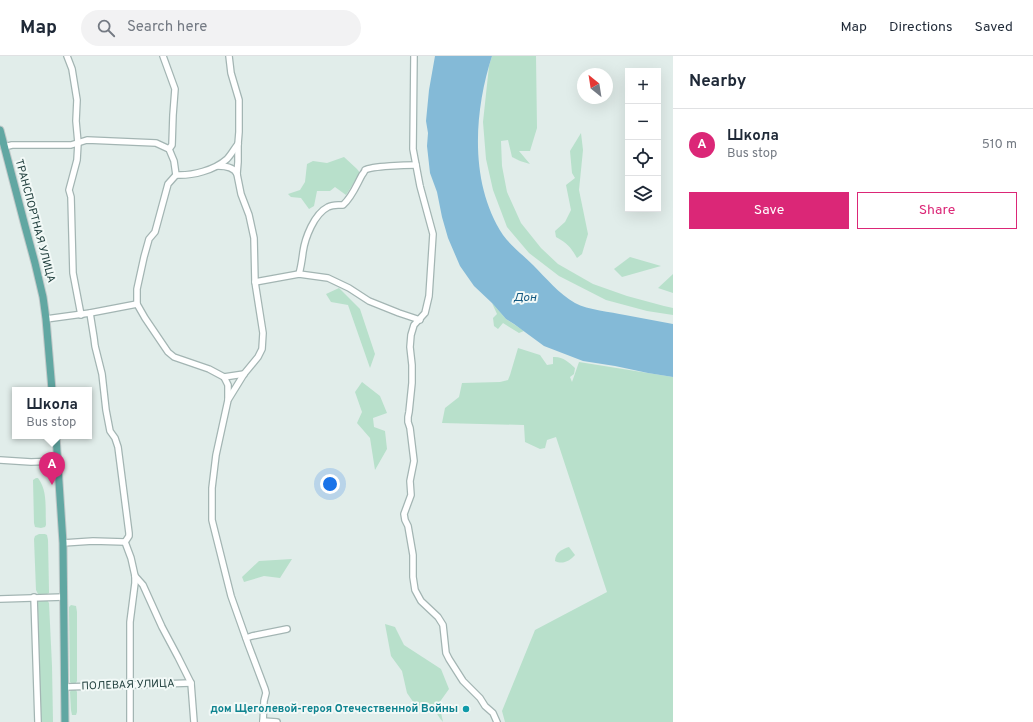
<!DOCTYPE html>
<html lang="en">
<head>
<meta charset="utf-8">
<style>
  :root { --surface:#fff; --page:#f2f2f3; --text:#1f2937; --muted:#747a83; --line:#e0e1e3; --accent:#db2777 }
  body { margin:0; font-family:Overpass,sans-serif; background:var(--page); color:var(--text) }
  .controls { position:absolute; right:12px; top:12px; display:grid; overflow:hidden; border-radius:0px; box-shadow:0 4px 16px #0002 }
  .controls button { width:36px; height:36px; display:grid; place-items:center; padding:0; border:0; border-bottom:1px solid var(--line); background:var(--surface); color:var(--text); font:20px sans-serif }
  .compass { position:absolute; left:577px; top:12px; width:36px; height:36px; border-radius:50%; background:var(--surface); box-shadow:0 4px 16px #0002; rotate:330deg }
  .you { position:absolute; left:330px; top:428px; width:14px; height:14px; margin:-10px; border:3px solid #fff; border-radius:50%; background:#1a73e8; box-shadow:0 0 0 6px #1a73e833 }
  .badge { display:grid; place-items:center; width:26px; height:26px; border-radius:50%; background:var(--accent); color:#fff; font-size:13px; font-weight:700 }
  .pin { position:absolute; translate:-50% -33px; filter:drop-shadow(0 1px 2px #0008) }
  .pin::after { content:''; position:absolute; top:21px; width:14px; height:12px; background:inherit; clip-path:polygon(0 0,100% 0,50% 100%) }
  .popup { position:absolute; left:12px; top:331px; width:80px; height:52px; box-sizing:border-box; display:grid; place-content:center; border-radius:0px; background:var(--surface); filter:drop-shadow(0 1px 3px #0005); font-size:13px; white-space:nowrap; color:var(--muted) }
  .popup b { font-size:15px; color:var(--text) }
  .popup::after { content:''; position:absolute; left:50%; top:100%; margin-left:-8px; border:8px solid transparent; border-top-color:var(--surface) }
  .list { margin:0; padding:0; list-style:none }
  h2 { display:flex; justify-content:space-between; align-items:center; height:52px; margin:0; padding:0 16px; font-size:17px }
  h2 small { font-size:13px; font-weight:400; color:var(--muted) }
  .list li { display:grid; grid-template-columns:26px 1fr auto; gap:12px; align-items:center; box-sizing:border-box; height:72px; padding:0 16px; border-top:1px solid var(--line) }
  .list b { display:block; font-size:15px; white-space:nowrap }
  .list p { margin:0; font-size:13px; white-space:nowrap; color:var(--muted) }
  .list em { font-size:13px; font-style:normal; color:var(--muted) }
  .actions { display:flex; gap:8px; padding:12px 16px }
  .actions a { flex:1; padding:9px 0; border:1px solid var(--accent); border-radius:0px; text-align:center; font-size:14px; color:var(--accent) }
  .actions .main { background:var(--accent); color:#fff }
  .icon { flex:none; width:22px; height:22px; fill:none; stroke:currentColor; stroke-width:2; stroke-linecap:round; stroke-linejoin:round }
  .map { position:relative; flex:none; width:673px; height:666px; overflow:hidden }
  header { display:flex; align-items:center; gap:24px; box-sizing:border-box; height:56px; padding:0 20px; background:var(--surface); border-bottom:1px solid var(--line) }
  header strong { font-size:19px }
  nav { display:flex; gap:22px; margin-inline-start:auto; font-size:14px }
  .search { width:280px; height:36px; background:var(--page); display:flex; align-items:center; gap:10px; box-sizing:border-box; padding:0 14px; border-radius:22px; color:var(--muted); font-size:15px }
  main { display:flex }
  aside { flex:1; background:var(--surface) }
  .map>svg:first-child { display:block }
  .green { fill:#b8e0cb }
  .water { fill:#84bad7 }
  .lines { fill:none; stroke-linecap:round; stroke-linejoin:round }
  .minor-casing { stroke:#a3b5b3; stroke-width:8 }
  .major-casing { stroke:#c1c9c9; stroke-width:9 }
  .minor { stroke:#fff; stroke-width:5.5 }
  .major { stroke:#61a7a2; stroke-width:7 }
  .culture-dot { fill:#0f9aa8; stroke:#f2f9f7; stroke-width:1.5 }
  .labels { text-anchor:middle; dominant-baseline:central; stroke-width:4; stroke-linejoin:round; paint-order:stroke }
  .street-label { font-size:11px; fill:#203f3d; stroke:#f2f9f7 }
  .culture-label { font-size:11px; font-weight:bold; fill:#0d838f; stroke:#f2f9f7; text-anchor:end }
  .water-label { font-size:12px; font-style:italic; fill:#145981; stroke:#f2f9f7 }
</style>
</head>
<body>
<header>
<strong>Map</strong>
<div class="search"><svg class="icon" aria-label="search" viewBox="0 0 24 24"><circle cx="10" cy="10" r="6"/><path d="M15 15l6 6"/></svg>Search here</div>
<nav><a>Map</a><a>Directions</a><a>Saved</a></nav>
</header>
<main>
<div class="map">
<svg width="673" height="666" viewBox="0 0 673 666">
  <rect width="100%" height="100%" fill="#e1edea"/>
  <!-- green -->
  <g class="green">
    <polygon points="492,0 536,0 537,72 530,95 519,95 530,108 520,105 512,101 508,84 501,85 502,110 507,136 521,167 541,192 558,208 593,228 627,240 664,250 673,252 673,259 647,255 606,244 559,220 529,197 507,171 493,134 486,103 483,66 489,10"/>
    <path d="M581,77L583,94L579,134L588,178L582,198L577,202C570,190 568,188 556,181L555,175L565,166L571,154L566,129L575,122L572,117L570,95Z"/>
    <polygon points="344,101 357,113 360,117 346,139 335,131 330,135 317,135 314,150 309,153 301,142 291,141 288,138 300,134 305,126 307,108 313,105 327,107"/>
    <polygon points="630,201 661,210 622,221 614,213"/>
    <polygon points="673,218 673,237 658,232 672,219"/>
    <polygon points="339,232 360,253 375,298 370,312 348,249 331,246 326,238"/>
    <polygon points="492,247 506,263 524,275 519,277 503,267 498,273 494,270 493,262 497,258"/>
    <path d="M518,292L540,299L547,309L553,308V301C562,300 569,306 575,312L574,318L570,321L572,326L579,306L673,321V666H505L502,655L535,574L607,536L556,381L547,384L545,392L540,393L525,386L524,369L442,367L445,352L459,341L462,327L500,326L508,324L510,319Z"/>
    <polygon points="362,326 380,340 387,357 373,362 374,371 385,375 387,393 375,414 370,382 357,367 362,356 355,336"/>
    <path d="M36,422H38C48,435 45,453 46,469L45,471L41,472L35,471L34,467L33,424Z"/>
    <polygon points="39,478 45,478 47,479 48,484 49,535 49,537 45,539 38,538 36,534 34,483 35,480"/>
    <path d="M569,491L575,499C570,505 562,509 555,505C555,497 562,493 569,491Z"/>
    <polygon points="292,503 280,522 264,520 244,526 242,521 259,505"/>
    <polygon points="38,544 47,544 49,547 52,610 53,666 39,666"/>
    <polygon points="71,549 76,550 77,556 77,625 76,627 72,628 70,626 69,554 69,551"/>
    <path d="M385,568L395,571L404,589L441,613L449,633L439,647L443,666C431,652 440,651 418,653L407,637L402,615L391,600Z"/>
    <polygon points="72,633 76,634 77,636 77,656 76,659 72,659 71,654 70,636 71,634"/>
  </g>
  <!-- water -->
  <path class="water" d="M435,0H492C474,56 469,127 503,179C511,190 523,199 533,209C546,222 559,238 575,247C588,254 611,256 625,259C641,262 657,265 673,268V321L648,317L615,310L583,305L544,290L514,268L506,263L492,247L474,230L460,210L448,182L442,161L437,136L430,117L427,90L428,77L426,65L429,34Z"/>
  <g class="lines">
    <defs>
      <g id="minor">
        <polyline points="67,0 72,13 77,44 76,65 78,87 77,104 69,134 71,141 73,217 81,259"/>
        <polyline points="163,0 175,33 173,59 172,89 169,93"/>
        <polyline points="229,0 231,17 239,44 239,76 238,88 238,106 237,118 241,138 249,159 254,182 255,226 263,277 262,293 258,301 244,318 228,344 216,399 212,432 212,464 231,540 248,588 265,633 266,637 264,645 263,666"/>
        <polyline points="414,0 413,93 420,130 433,178 429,240 425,257 414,269 411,279 410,291 412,309 412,327 409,356 408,361 408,366 410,372 414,405 410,425 411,439 404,458 405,464 408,470 413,499 413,521 415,534 421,545 438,561 443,569 446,597 449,603 463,625 480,642 485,650 493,657 497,666"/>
        <path d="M4,91L12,89H71L87,84L156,87L169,93L174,105L176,119C192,120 215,114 227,103C231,99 234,93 238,88"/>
        <path d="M218,110C225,110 234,111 237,118"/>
        <polyline points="176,119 168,128 155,176 149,183 144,201 137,233 137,248 145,262 168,296 174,301 209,313 224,321 228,329 228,343"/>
        <path d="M299,218C301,211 302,204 303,196C305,182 314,158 328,151C333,148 338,149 343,149C352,141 356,130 362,119C362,119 365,115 365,114C372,110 407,109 416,109"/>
        <polyline points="255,226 299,218 328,222 349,232 369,245 399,257 420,264"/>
        <polyline points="90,257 94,282 95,290 102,318 106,354 110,375 115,382 118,391 129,477 129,480 125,486"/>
        <polyline points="46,263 90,257 137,248"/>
        <polyline points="224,321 244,318"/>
        <polyline points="0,404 31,406 58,405"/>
        <polyline points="125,486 131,502 135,520 135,527 130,566 130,666"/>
        <polyline points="63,487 93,485 125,486"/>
        <polyline points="135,520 143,529 162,571 178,601 191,627 194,666"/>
        <polyline points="34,541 38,666"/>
        <polyline points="0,543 64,541"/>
        <polyline points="246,582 252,580 287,573"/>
        <polyline points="65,631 191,627"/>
        <polyline points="263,665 277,666"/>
      </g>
      <g id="major">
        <polyline points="0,74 25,170 35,207 43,241 46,263 52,334"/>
        <polyline points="56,380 63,487 65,666"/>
      </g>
    </defs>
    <!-- minor casing -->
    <use href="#minor" class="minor-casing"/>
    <!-- major casing -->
    <use href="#major" class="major-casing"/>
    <!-- minor -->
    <use href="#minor" class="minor"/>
    <!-- major -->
    <use href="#major" class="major"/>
  </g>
  <!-- markers -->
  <circle class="culture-dot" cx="466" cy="653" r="4"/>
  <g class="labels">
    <!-- street labels -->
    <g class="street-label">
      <text transform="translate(35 165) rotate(75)">ТРАНСПОРТНАЯ УЛИЦА</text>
      <text transform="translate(128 629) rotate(-2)">ПОЛЕВАЯ УЛИЦА</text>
    </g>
    <!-- culture labels -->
    <g class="culture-label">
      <text x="458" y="653">дом Щеголевой-героя Отечественной Войны</text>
    </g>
    <!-- water labels -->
    <g class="water-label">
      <text x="525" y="242">Дон</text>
    </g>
  </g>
</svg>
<div class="controls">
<button>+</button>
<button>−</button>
<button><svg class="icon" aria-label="locate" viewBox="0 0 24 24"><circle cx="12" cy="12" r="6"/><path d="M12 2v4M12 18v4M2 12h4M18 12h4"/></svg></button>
<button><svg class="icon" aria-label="layers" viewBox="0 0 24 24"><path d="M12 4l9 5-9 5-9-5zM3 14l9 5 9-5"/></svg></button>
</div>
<svg class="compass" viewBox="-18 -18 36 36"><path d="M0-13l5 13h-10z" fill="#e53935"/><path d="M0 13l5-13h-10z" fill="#747a83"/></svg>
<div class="you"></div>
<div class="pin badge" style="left:52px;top:429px">A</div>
<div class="popup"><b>Школа</b>Bus stop</div>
</div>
<aside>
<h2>Nearby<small></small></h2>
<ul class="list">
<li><span class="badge">A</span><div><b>Школа</b><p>Bus stop</p></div><em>510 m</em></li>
</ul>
<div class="actions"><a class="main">Save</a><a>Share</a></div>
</aside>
</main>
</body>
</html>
